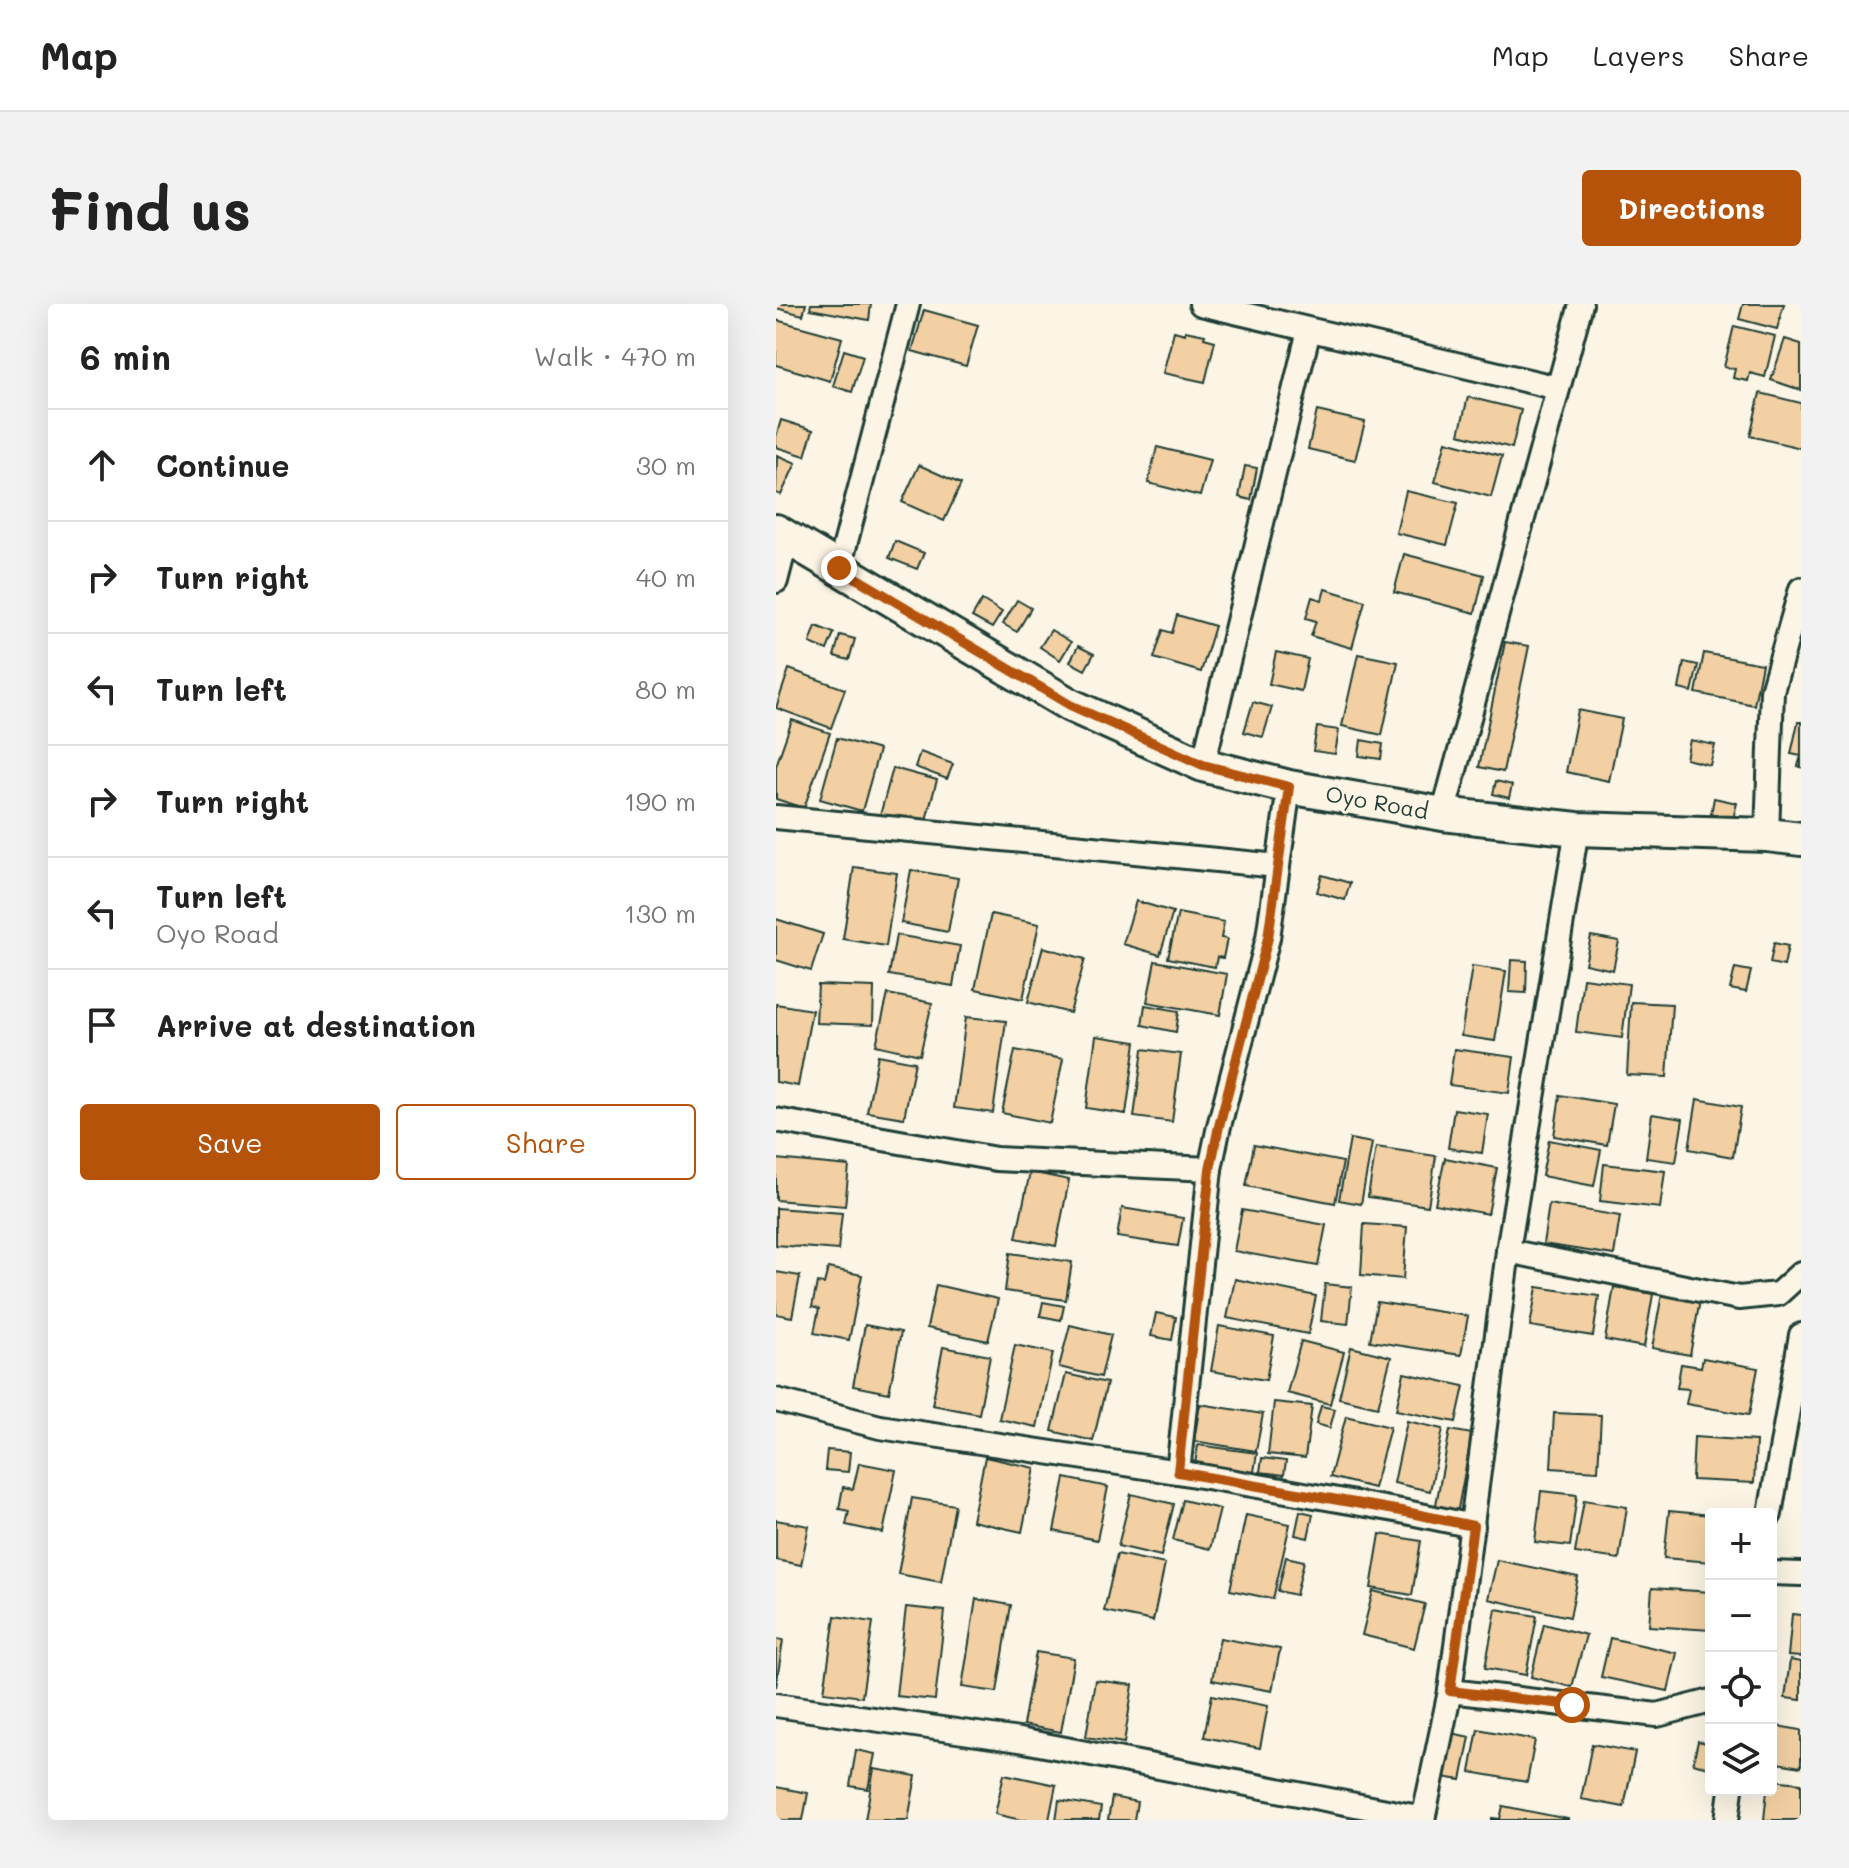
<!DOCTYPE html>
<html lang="en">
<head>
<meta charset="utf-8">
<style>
  :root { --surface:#fff; --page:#f2f2f2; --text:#222; --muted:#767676; --line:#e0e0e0; --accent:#b45309 }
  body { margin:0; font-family:Mali,sans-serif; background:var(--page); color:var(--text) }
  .controls { position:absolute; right:24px; bottom:24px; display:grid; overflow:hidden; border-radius:8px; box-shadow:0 8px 32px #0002 }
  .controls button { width:72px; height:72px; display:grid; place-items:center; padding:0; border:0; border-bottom:2px solid var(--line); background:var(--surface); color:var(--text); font:40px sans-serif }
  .stop { position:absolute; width:24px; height:24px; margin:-18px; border:6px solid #b45309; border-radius:50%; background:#fff }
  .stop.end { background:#b45309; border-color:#fff; box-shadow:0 2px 8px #0008 }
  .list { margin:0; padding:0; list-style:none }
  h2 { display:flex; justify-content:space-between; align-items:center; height:104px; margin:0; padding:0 32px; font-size:34px }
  h2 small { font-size:26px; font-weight:400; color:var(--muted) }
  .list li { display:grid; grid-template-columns:52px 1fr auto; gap:24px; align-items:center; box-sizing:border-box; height:112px; padding:0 32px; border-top:2px solid var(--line) }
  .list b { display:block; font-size:30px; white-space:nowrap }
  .list p { margin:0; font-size:26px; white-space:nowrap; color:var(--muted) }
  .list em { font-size:26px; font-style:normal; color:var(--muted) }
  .actions { display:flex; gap:16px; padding:24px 32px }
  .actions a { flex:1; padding:18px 0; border:2px solid var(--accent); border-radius:8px; text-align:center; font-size:28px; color:var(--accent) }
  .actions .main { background:var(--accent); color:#fff }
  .icon { flex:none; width:44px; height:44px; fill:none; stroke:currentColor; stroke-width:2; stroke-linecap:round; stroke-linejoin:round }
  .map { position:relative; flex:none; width:1025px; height:1516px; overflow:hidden; border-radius:8px }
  header { display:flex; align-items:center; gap:48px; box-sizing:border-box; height:112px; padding:0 40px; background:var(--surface); border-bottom:2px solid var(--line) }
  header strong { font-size:38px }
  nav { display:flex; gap:44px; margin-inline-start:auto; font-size:28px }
  .intro { display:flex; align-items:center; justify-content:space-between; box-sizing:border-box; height:192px; padding:0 48px }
  h1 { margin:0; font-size:56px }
  .button { padding:20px 36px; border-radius:8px; background:var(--accent); color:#fff; font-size:28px; font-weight:700 }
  main { display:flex; gap:48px; padding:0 48px }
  aside { flex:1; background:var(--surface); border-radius:8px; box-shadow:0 8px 32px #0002 }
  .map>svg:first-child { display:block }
  .building { fill:#f2d0a3; stroke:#1f3d34; stroke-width:2 }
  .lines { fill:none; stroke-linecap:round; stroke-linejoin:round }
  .street-casing { stroke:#1f3d34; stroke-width:28 }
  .secondary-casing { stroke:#1f3d34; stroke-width:38 }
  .street { stroke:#fcf5e5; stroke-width:22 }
  .secondary { stroke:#fcf5e5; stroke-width:32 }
  .route { stroke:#b45309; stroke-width:10 }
  .labels { text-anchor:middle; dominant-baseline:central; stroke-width:6; stroke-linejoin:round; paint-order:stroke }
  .street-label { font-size:22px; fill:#1f3d34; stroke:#fcf5e5 }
</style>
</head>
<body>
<header>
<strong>Map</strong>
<nav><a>Map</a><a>Layers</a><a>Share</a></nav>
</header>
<div class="intro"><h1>Find us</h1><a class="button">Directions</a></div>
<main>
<aside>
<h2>6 min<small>Walk · 470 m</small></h2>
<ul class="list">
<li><svg class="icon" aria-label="ahead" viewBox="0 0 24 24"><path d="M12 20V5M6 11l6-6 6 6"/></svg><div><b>Continue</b></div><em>30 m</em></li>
<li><svg class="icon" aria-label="right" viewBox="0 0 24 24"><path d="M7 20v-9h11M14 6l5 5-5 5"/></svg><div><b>Turn right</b></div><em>40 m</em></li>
<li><svg class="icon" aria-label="left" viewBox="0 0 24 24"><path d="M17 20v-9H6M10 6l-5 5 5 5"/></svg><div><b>Turn left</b></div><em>80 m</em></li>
<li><svg class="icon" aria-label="right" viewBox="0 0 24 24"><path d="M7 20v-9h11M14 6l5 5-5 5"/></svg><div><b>Turn right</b></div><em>190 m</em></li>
<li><svg class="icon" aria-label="left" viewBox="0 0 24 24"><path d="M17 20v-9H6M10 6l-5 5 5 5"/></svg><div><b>Turn left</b><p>Oyo Road</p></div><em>130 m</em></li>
<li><svg class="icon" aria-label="arrive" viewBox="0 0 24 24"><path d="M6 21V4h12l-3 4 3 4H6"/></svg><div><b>Arrive at destination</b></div></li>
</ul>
<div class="actions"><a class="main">Save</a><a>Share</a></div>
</aside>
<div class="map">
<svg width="1025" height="1516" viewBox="0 0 1025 1516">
  <rect width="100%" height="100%" fill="#fcf5e5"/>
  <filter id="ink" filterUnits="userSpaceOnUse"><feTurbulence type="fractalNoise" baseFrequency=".0125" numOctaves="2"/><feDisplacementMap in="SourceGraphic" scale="16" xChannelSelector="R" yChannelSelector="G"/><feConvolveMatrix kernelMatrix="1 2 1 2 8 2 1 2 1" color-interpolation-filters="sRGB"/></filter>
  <g filter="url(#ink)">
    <!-- building -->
    <g class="building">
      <polygon points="0,0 30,0 27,11 0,4"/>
      <polygon points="35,0 95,0 93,16 34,5"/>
      <polygon points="967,0 1008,0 1001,25 963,15"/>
      <polygon points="148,6 202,21 190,62 136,47"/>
      <polygon points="0,16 66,34 54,77 0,61"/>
      <polygon points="958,22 999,32 989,73 974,69 972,77 957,74 959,65 948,63"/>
      <polygon points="398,27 409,30 409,27 429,31 428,34 439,37 429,78 387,69"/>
      <polygon points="1009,35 1025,40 1025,86 995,76"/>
      <polygon points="68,46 87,52 76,88 57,82"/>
      <polygon points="984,89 1025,99 1025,144 974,132"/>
      <polygon points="692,93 745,106 736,144 683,130"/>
      <polygon points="541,107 589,118 579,156 532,145"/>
      <polygon points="5,116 37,126 29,152 0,143 0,133"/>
      <polygon points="670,137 726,152 715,193 659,178"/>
      <polygon points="381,143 434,156 424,192 372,179"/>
      <polygon points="1,151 20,159 5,191 0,189"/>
      <polygon points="143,161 185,180 168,217 126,198"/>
      <polygon points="469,162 481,164 475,196 463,193"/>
      <polygon points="630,187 682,199 671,241 620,229"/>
      <polygon points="119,237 148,249 141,265 113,254"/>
      <polygon points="628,250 708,271 699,309 618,288"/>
      <polygon points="549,285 589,297 576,344 535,332 540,317 530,314 536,293 546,296"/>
      <polygon points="206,296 226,308 216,324 196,313"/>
      <polygon points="241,296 255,304 241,328 227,320"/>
      <polygon points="401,311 439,322 425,368 378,354 387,326 396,329"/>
      <polygon points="40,322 58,329 51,346 34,339"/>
      <polygon points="275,326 295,338 284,356 264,343"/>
      <polygon points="64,331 79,335 73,356 58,352"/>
      <polygon points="729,338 753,342 727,468 703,463"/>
      <polygon points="302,342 318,350 309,366 294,358"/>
      <polygon points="500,348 532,355 525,387 493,380"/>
      <polygon points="928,349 986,360 978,401 920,389"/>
      <polygon points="582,350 622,358 606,431 566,422"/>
      <polygon points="908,358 922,361 916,388 903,385"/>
      <polygon points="13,365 69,385 55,424 0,404"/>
      <polygon points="477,398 496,403 487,433 468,428"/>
      <polygon points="802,406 846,415 833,477 790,468"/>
      <polygon points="16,416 54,429 28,504 0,495 0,462"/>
      <polygon points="1022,418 1025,418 1025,463 1022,462 1025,452 1015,450"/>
      <polygon points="541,423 563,426 559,450 537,447"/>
      <polygon points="61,434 103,446 86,507 44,495"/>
      <polygon points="585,436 607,440 605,455 583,452"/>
      <polygon points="914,436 939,441 934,461 910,455"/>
      <polygon points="144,448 177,460 171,475 139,463"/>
      <polygon points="117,464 161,476 147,527 103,515"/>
      <polygon points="720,477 736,481 733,494 717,490"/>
      <polygon points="938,494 961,499 957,515 935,510"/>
      <polygon points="78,563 121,569 110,642 67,635"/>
      <polygon points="135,566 182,574 172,628 125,619"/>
      <polygon points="546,571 574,579 569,596 541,588"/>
      <polygon points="360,597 397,608 384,651 347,640"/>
      <polygon points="402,609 448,618 445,634 451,635 447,654 441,653 439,663 392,654"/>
      <polygon points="215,610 263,620 247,695 199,685"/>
      <polygon points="0,615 47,630 35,667 0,656"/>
      <polygon points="120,631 184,642 177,682 113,671"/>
      <polygon points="815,632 843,637 837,666 809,660"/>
      <polygon points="998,639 1012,642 1008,662 994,659"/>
      <polygon points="267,643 309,655 294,709 252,698"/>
      <polygon points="735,656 751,657 750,689 733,688"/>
      <polygon points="379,657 451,670 444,711 371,698"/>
      <polygon points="696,662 730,667 719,737 685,732"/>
      <polygon points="959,664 975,667 970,688 954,685"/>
      <polygon points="807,674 853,680 846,734 800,728"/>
      <polygon points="42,681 98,683 97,721 40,719"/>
      <polygon points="112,690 156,699 144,751 100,741"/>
      <polygon points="855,698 896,700 891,773 851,771"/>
      <polygon points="0,700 36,706 22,782 0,778"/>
      <polygon points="369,701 403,707 400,728 366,721"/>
      <polygon points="190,713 230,717 217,809 178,804"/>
      <polygon points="320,732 360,738 350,810 310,804"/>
      <polygon points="367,745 405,750 396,818 358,813"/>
      <polygon points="678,745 738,753 733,789 673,781"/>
      <polygon points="239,746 287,755 274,819 226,809"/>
      <polygon points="102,751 139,758 128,814 91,808"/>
      <polygon points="784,791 838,800 831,841 778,832"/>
      <polygon points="921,795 965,803 957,853 913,845"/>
      <polygon points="678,805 712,810 706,849 672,844"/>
      <polygon points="876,810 907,815 900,858 870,854"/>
      <polygon points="574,835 596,839 585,900 563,896"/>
      <polygon points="773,836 825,846 818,882 766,872"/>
      <polygon points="478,841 567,858 559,899 470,882"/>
      <polygon points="600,843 660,852 652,902 592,893"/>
      <polygon points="669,854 721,864 712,910 659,900"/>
      <polygon points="0,855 73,862 69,902 0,896"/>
      <polygon points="828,860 889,867 884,904 824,897"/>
      <polygon points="254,868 293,876 280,942 240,934"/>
      <polygon points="773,900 844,912 838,951 767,940"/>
      <polygon points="0,904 66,909 62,946 0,941"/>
      <polygon points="346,904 407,914 402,942 341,933"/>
      <polygon points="466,906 550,921 542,962 458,947"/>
      <polygon points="588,920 631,923 627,975 585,971"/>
      <polygon points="234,949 296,958 290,996 229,987"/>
      <polygon points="52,964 86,971 73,1036 38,1029 43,1005 36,1003 41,979 48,980"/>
      <polygon points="0,968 24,972 16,1013 0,1010"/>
      <polygon points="459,975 540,992 532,1030 451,1014"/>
      <polygon points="549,980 576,983 572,1020 545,1017"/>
      <polygon points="160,981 222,995 212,1037 151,1024"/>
      <polygon points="761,983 823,992 817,1032 754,1022"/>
      <polygon points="838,983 877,990 868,1043 829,1036"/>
      <polygon points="886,990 924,996 914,1051 876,1044"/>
      <polygon points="267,998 288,1002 285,1016 264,1012"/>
      <polygon points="601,998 692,1012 685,1051 594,1037"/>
      <polygon points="380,1009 400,1013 396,1036 375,1032"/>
      <polygon points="89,1021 125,1028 113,1089 77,1082"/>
      <polygon points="294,1021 335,1031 325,1073 283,1063"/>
      <polygon points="443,1022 498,1032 490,1076 435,1067"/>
      <polygon points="525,1037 568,1048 554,1100 511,1089"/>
      <polygon points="239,1041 277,1049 261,1123 223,1115"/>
      <polygon points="167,1043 214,1052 203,1110 156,1101"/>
      <polygon points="575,1043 615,1053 602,1103 563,1094"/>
      <polygon points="927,1054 982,1064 973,1111 910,1100 913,1085 901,1084 905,1060 925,1063"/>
      <polygon points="628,1069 688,1082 680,1118 620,1106"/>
      <polygon points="290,1070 331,1079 317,1137 276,1127"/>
      <polygon points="498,1098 536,1102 529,1154 492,1150"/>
      <polygon points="424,1100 487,1110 480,1147 418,1137"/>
      <polygon points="545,1102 559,1105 554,1124 540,1120"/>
      <polygon points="778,1109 825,1111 822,1167 775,1164"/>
      <polygon points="570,1112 614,1123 598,1184 554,1173"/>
      <polygon points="631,1117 667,1125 654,1187 618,1179"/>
      <polygon points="674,1126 696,1130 681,1210 659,1206"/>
      <polygon points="918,1133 980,1137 978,1179 916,1176"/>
      <polygon points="422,1141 481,1149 478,1168 419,1160"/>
      <polygon points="51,1146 74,1148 72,1168 49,1166"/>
      <polygon points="209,1153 259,1164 246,1228 196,1217"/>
      <polygon points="486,1154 510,1157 508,1171 484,1168"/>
      <polygon points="83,1159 120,1166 107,1229 70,1221 73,1207 63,1205 67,1183 77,1185"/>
      <polygon points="289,1174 332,1183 321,1236 278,1227"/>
      <polygon points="765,1187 801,1191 794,1242 759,1238"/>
      <polygon points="355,1190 398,1200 385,1252 342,1242"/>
      <polygon points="136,1194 179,1201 165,1278 122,1270"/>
      <polygon points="407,1196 444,1205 434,1245 397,1236"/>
      <polygon points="808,1196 851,1203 843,1255 799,1249"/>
      <polygon points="524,1207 537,1210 532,1234 519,1231"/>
      <polygon points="893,1207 935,1211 935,1258 888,1254"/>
      <polygon points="470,1211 514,1220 497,1295 454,1286"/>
      <polygon points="0,1216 33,1222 25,1261 0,1256"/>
      <polygon points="604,1230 645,1237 636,1291 595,1284"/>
      <polygon points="341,1250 389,1260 377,1317 328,1307"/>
      <polygon points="510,1253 528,1257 520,1291 502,1287"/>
      <polygon points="721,1256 802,1273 794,1313 712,1295"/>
      <polygon points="876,1284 935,1288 935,1326 873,1322"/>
      <polygon points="597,1287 649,1300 638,1344 586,1331"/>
      <polygon points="200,1295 235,1301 221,1388 186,1383"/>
      <polygon points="130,1303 169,1307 159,1396 120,1392"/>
      <polygon points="720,1305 761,1312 750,1371 709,1364"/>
      <polygon points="1016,1310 1025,1311 1025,1353 1012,1352"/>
      <polygon points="59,1312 97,1318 86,1393 48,1388"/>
      <polygon points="768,1320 810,1331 796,1383 755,1373"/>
      <polygon points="444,1334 504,1345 496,1387 436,1376"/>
      <polygon points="834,1334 901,1349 892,1387 825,1373"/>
      <polygon points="0,1335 7,1336 0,1383"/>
      <polygon points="260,1348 298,1354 285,1428 247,1421"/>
      <polygon points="1014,1356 1025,1358 1025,1396 1009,1394"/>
      <polygon points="319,1376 357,1381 348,1439 310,1433"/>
      <polygon points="436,1391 492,1402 484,1444 428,1433"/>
      <polygon points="995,1421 1025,1426 1025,1463 995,1458"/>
      <polygon points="702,1425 759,1436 751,1478 694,1468"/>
      <polygon points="675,1429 694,1433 685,1476 666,1473"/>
      <polygon points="922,1437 935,1440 935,1464 917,1459"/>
      <polygon points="816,1440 859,1448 848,1503 805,1495"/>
      <polygon points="80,1446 99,1450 92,1485 74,1482"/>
      <polygon points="98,1465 140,1472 132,1516 89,1516"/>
      <polygon points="228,1470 280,1481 273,1516 245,1516 219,1510"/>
      <polygon points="995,1476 1025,1479 1025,1516 988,1516 991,1486 995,1486"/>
      <polygon points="0,1483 32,1489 27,1516 0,1516"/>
      <polygon points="336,1493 361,1498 358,1516 332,1516"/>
      <polygon points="283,1496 325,1503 323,1516 280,1516"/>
      <polygon points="727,1502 792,1515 792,1516 716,1516 716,1514 724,1515"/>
    </g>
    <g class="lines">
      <defs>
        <g id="street">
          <polyline points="425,0 782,84"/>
          <polyline points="63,264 132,0"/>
          <polyline points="0,277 11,234"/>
          <polyline points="427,461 533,26"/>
          <polyline points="667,510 805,0"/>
          <polyline points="0,513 502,562"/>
          <polyline points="991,531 996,387 1025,285"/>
          <polyline points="0,816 220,855 434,865"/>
          <polyline points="732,947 963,994 1002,990 1025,969"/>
          <polyline points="0,1096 104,1123 402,1168 625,1207 697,1222"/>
          <polyline points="402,1168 434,865 443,822 492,634 513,483"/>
          <polyline points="994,1210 1025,1031"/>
          <polyline points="995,1269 1025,1270"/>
          <polyline points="674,1387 881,1411 935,1397"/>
          <polyline points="0,1401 243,1436 647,1514"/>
          <polyline points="647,1516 674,1387 732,947 801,525"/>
          <polyline points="951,1516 955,1486"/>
        </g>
        <polyline id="secondary" points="0,227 294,401 427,461 513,483 667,510 801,525 991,531 1025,535"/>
      </defs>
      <!-- street casing -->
      <use href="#street" class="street-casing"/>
      <!-- secondary casing -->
      <use href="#secondary" class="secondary-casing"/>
      <!-- street -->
      <use href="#street" class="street"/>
      <!-- secondary -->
      <use href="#secondary" class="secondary"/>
    </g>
  </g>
  <g class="lines" filter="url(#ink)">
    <!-- route -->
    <polyline class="route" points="63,264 294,401 427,461 513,483 492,634 443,822 434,865 402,1168 625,1207 697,1222 674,1387 796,1401"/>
  </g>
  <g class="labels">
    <!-- street labels -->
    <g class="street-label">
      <text transform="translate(601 498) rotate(10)">Oyo Road</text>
    </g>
  </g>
</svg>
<div class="controls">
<button>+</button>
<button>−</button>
<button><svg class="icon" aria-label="locate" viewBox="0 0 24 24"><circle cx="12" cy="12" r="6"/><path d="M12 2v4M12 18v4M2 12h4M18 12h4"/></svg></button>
<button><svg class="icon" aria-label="layers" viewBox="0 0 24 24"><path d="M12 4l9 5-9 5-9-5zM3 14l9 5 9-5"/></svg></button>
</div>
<div class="stop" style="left:796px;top:1401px"></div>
<div class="stop end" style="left:63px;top:264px"></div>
</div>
</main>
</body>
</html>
